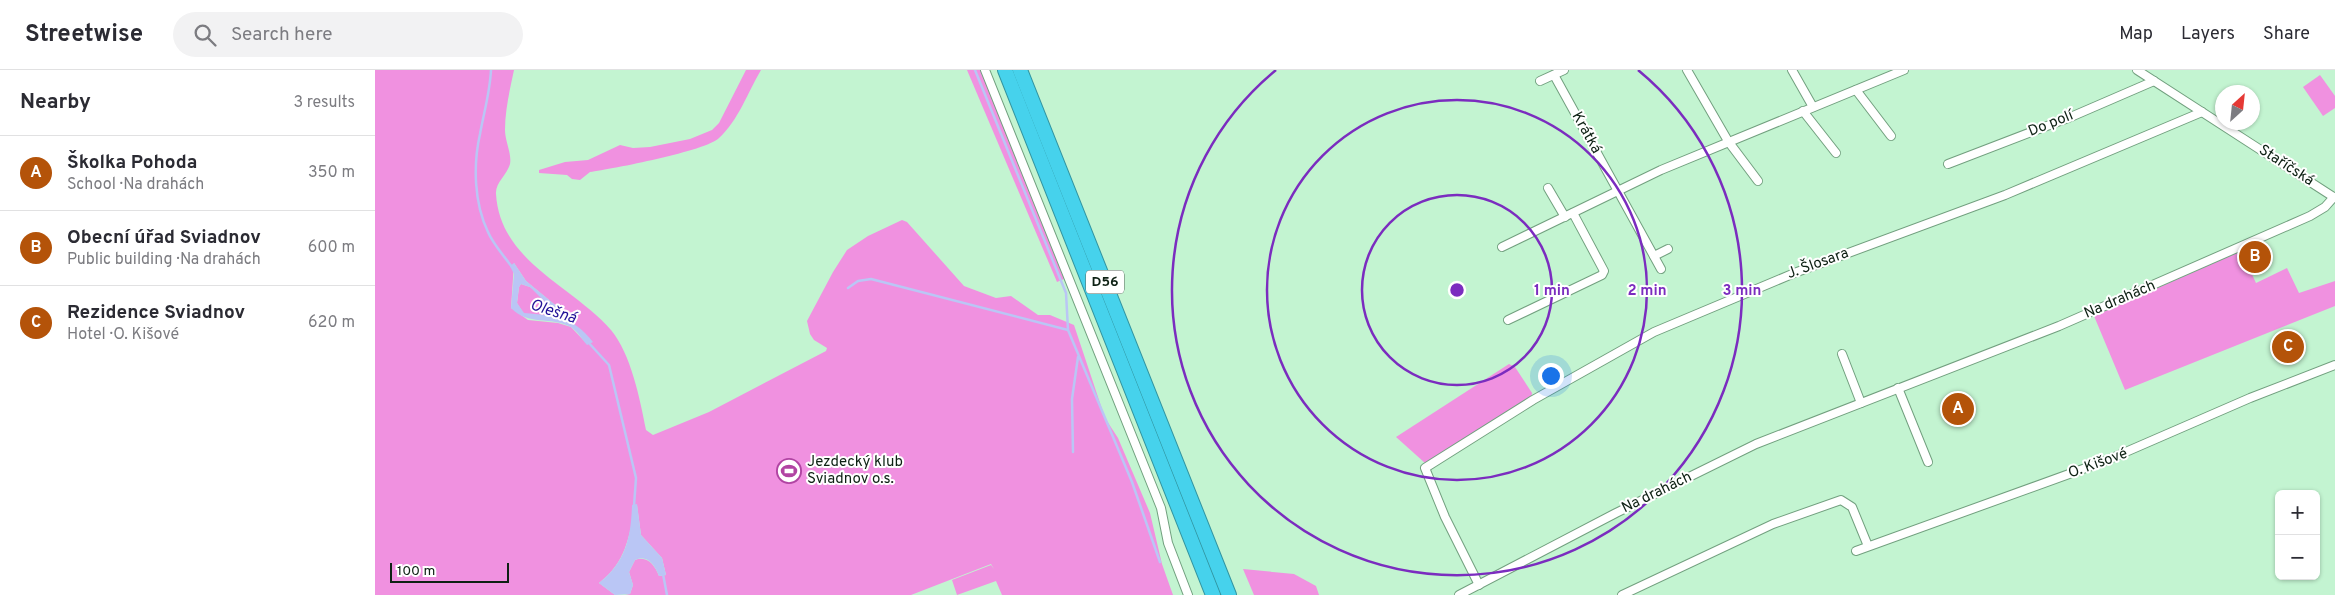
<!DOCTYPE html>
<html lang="en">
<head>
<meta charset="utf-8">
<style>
  :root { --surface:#fff; --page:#f2f2f3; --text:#2b2b33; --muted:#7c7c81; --line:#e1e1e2; --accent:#b45309 }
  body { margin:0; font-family:Overpass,sans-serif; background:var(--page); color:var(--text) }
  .controls { position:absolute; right:15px; bottom:15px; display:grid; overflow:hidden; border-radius:8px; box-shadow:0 1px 4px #0004 }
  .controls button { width:45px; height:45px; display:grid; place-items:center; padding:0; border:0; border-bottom:1px solid var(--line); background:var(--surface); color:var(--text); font:25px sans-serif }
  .compass { position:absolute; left:1840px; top:15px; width:45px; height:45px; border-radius:50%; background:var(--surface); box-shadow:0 1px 4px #0004; rotate:27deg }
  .scale { position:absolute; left:15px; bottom:12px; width:119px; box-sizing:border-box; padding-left:5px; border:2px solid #0e2114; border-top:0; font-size:14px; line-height:18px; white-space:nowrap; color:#0e2114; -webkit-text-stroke:4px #fff; paint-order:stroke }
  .you { position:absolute; left:1175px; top:305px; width:18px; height:18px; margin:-12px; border:4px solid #fff; border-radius:50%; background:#1a73e8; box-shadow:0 0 0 8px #1a73e833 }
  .badge { display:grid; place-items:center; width:32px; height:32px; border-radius:50%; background:var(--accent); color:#fff; font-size:16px; font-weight:700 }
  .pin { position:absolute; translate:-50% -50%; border:2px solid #fff; box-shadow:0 1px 5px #0006 }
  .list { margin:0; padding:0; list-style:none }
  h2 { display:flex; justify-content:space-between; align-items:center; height:65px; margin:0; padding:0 20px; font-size:21px }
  h2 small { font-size:16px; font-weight:400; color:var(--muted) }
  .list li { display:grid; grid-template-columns:32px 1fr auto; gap:15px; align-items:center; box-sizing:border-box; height:75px; padding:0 20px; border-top:1px solid var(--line) }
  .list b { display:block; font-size:19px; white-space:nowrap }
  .list p { margin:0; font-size:16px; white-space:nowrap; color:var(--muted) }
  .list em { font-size:16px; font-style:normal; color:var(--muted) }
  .icon { flex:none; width:28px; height:28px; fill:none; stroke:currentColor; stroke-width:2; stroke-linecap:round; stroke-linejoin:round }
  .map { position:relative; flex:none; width:1960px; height:525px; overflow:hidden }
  header { display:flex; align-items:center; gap:30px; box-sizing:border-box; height:70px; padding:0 25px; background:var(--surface); border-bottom:1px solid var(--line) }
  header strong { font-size:24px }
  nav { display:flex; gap:28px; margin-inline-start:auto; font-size:18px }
  .search { width:350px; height:45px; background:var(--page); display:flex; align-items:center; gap:12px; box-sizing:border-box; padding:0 18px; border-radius:28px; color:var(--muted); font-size:19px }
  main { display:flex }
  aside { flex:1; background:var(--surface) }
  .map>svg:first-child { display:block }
  .green { fill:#f091e0; fill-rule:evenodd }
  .water { fill:#bac6f5 }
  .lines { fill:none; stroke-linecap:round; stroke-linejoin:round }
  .stream { stroke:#bac6f5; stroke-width:2.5 }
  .minor-casing { stroke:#72a07f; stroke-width:10 }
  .motorway-casing { stroke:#3294a0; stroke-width:16 }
  .minor { stroke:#fff; stroke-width:8 }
  .motorway { stroke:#46d2ec; stroke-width:14 }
  .ring { fill:none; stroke:#7b2cbf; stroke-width:2.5 }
  .labels { text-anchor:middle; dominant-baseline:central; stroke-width:4; stroke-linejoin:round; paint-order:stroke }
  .shield { fill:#fff; stroke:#56645a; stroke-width:1 }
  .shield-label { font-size:14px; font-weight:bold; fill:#0e2114 }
  .street-label { font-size:15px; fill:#0e2114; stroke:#fff }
  .poi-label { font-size:15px; fill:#0e2114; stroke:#fff; text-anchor:start }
  .water-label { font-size:16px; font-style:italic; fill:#221398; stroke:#fff }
  .centre { fill:#7b2cbf; stroke:#fff; stroke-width:2.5 }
  .ring-label { font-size:15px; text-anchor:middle; font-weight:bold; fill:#7b2cbf; stroke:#fff; stroke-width:4; stroke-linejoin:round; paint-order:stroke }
</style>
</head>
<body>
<header>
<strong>Streetwise</strong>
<div class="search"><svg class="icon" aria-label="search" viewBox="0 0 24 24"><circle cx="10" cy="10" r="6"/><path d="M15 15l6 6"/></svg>Search here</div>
<nav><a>Map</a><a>Layers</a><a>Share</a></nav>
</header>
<main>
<aside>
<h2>Nearby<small>3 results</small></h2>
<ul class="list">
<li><span class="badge">A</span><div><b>Školka Pohoda</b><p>School · Na drahách</p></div><em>350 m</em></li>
<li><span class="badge">B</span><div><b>Obecní úřad Sviadnov</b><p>Public building · Na drahách</p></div><em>600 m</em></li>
<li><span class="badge">C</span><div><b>Rezidence Sviadnov</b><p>Hotel · O. Kišové</p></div><em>620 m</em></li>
</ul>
</aside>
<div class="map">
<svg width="1960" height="525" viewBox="0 0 1960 525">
  <rect width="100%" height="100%" fill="#c3f4d1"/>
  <!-- green -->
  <g class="green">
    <path d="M0,0H139C135,19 130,40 130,60C130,71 137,84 135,94C132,105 120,113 121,124C125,192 198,216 236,260C256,284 265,329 271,360L278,365L334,342L451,281L452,278L439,270L435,264L432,251L458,202L472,180L493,166L527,150L532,152L589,216L621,228L636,226L663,245H675L699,255L730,348L743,368L775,443L787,494L798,525H627L621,511L582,525L577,510L616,495L619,499L616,494L536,525H250L255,524L258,515L254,502L260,490C272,485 280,495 284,506L291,505L287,488L266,465L262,435C252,468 253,490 224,513L240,525H244H0ZM139,193L151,211L185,239L155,217L146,214L144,217L142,233L149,244C168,245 207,256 217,272L212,274L196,257L183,253L153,250L136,238Z"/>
    <path d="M371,0H386C373,22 363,51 344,68C331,81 237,99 215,102L205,110L197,109L192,105L164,103V100L190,92L213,90L245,75L258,78L275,77L315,69L337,60L344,53Z"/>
    <polygon points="592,0 606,0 689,209 682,212"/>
    <polygon points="1945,5 1960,26 1960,38 1948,46 1928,17"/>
    <polygon points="1866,181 1881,213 1912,198 1924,223 1960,211 1960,236 1750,320 1719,246"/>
    <polygon points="1134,294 1140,297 1157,323 1156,328 1050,393 1021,367"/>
    <polygon points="868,499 919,504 941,516 944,525 879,525"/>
  </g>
  <!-- water -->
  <g class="water">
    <path d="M139,193L151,211L185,239L182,243L179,241L155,217L146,214L144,217L142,233L149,243C180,246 198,246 218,272L212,275C207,269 202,261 196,257C176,246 153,256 136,238L139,204L135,196Z"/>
    <path d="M262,434L266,465L287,488L291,505L284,506C280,495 272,484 260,490L254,502L258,515L255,524L240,525L224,513C251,492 256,467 257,435Z"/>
  </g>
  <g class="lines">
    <!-- stream -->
    <g class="stream">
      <path d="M116,0C115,22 109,42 105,64C98,95 99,133 113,162C118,174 129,186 137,197"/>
      <polyline points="600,0 691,223 693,260 757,412 785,492"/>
      <polyline points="473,218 483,211 496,209 693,260"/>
      <polyline points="213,272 234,295 261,408 259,436"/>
      <polyline points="698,382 697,329 703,287"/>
      <polyline points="288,504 292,525"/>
    </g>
    <defs>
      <g id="minor">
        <polyline points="610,0 786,438 793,473 813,525"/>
        <polyline points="1312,0 1353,71 1383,111"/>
        <polyline points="1417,0 1438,37"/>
        <polyline points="1762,0 1960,128"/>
        <polyline points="1179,5 1286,199"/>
        <polyline points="1165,11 1189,0"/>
        <polyline points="1481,20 1516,66"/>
        <polyline points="1428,41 1461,83"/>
        <polyline points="1573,94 1698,46 1779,11"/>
        <polyline points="1173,118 1190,147"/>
        <polyline points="1127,177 1286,100 1529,0"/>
        <polyline points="1279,186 1293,179"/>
        <polyline points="1133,250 1227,205 1229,201 1198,143"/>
        <polyline points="1467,284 1486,333"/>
        <polyline points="1523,318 1553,392"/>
        <polyline points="1481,481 1730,391 1875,328 1960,295"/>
        <polyline points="1104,515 1070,447 1050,398 1158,330 1279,262 1422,202 1630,125 1827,42"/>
        <polyline points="1084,525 1241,443 1381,374 1684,256 1935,146 1950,137 1959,127"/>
        <polyline points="1247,525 1398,454 1466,430 1477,437 1493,476"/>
      </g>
      <g id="motorway">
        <polyline points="630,0 838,525"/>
        <polyline points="645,0 854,525"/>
      </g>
    </defs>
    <!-- minor casing -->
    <use href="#minor" class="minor-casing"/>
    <!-- motorway casing -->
    <use href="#motorway" class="motorway-casing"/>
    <!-- minor -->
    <use href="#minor" class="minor"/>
    <!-- motorway -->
    <use href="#motorway" class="motorway"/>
  </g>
  <!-- distance rings -->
  <g class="ring">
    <circle cx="1082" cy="220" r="95"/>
    <circle cx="1082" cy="220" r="190"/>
    <path d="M1263 0A285 285 0 1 1 901 0"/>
  </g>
  <!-- icons -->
  <defs>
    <symbol id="stadium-ring" viewBox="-11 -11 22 22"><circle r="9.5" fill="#fff" stroke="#b144a3" stroke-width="1.5"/><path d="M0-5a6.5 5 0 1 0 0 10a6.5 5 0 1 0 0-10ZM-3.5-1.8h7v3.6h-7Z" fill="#b144a3"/></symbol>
  </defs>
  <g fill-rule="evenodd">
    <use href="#stadium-ring" x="400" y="387" width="28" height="28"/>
  </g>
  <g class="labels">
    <!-- shield labels -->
    <rect class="shield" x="711" y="200.5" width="38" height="23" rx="4"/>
    <g class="shield-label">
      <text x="730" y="212">D56</text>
    </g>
    <!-- street labels -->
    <g class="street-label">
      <text transform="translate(1676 54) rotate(-22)">Do polí</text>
      <text transform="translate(1211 63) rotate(61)">Krátká</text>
      <text transform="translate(1911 96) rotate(33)">Staříčská</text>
      <text transform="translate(1443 194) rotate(-20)">J. Šlosara</text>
      <text transform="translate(1745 230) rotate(-23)">Na drahách</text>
      <text transform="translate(1723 394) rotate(-20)">O. Kišové</text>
      <text transform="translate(1282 423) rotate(-26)">Na drahách</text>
    </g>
    <!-- poi labels -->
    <g class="poi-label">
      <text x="432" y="392">Jezdecký klub<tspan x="432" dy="17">Sviadnov o.s.</tspan></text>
    </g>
    <!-- water labels -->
    <g class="water-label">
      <text transform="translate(178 242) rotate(18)">Olešná</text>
    </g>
  </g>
  <circle cx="1082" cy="220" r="8" class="centre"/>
  <g class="ring-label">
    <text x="1177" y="225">1 min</text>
    <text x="1272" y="225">2 min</text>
    <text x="1367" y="225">3 min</text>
  </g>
</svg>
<div class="controls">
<button>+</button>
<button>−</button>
</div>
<svg class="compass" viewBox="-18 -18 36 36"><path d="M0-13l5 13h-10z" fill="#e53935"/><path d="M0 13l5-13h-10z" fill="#7c7c81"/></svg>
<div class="scale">100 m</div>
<div class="you"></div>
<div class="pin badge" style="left:1583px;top:339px">A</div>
<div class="pin badge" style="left:1880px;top:187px">B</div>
<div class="pin badge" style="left:1913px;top:277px">C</div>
</div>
</main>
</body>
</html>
